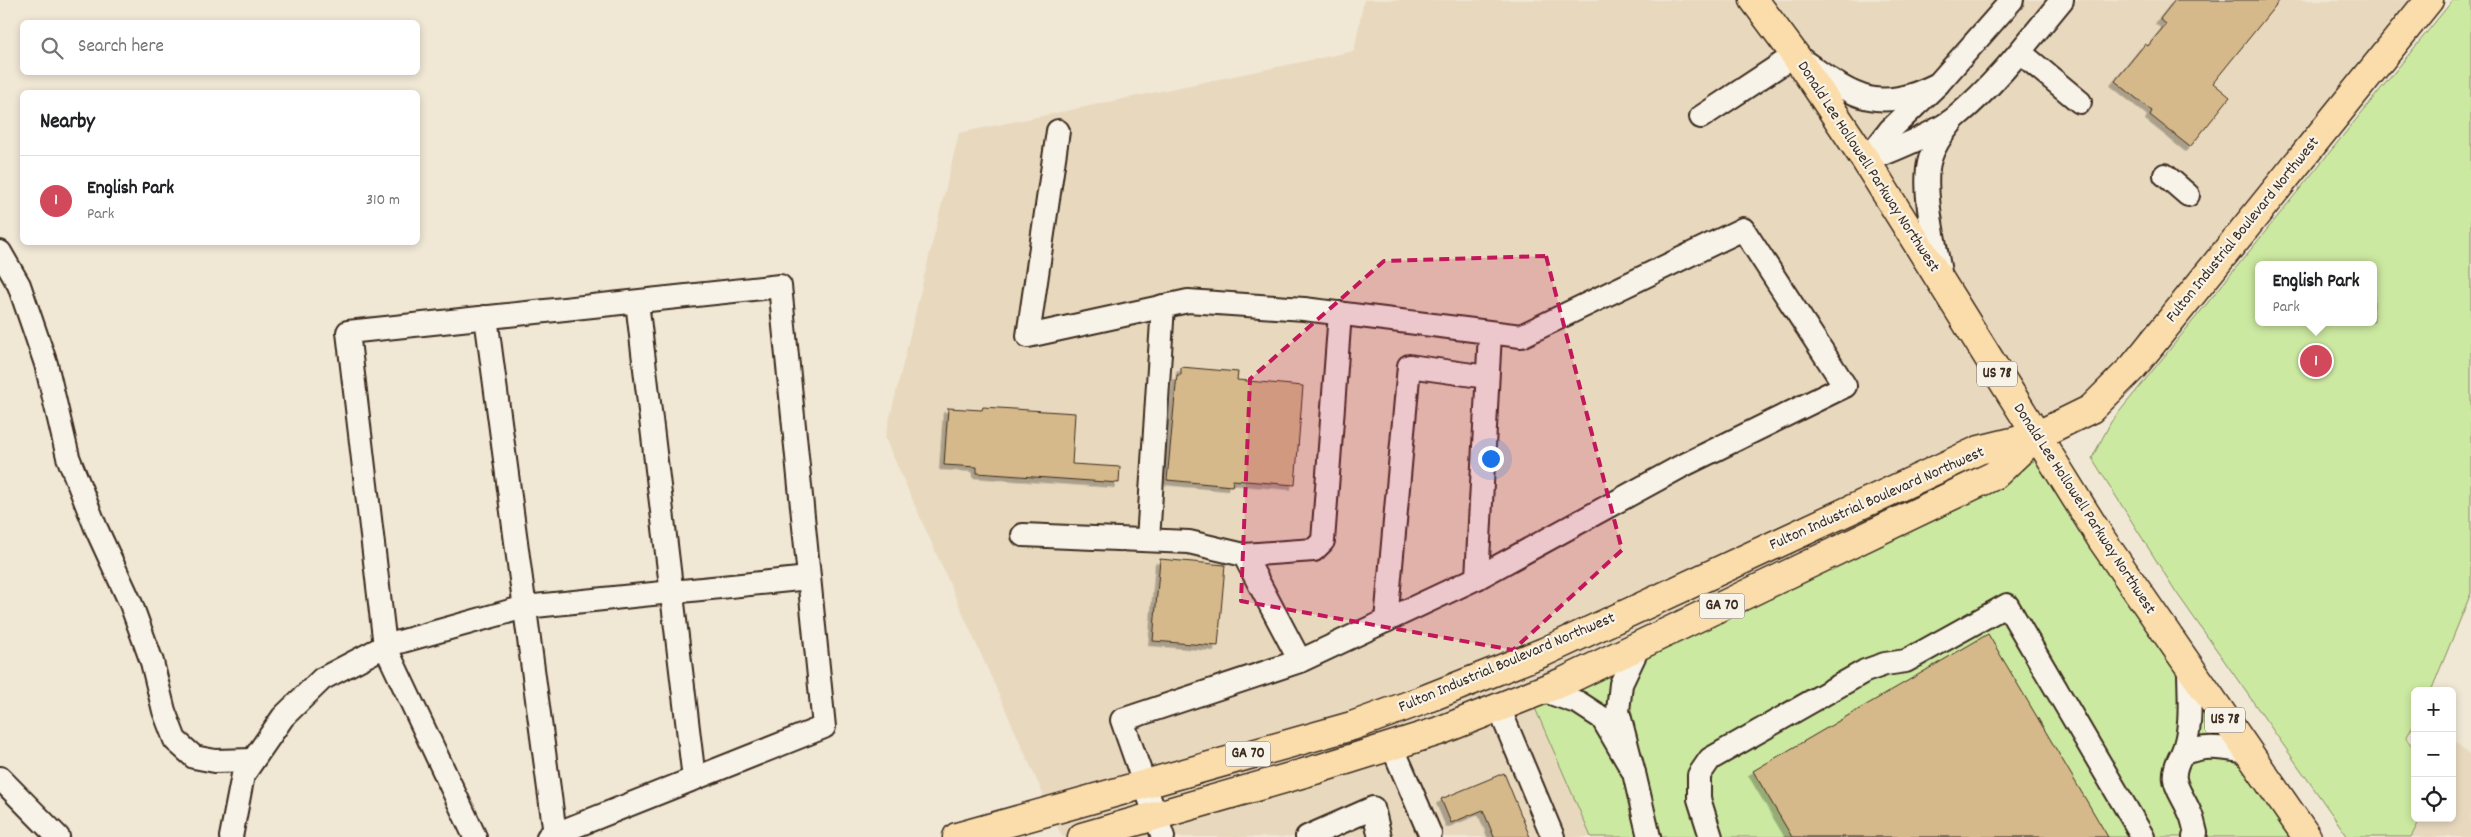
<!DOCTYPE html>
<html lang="en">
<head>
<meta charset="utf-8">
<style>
  :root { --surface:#fff; --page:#f6f6f6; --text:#202124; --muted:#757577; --line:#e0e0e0; --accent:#d1495b }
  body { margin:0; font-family:Dekko,sans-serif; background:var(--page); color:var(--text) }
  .controls { position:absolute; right:15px; bottom:15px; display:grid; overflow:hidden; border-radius:8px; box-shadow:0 2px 8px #0003 }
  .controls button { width:45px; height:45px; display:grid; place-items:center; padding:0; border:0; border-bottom:1px solid var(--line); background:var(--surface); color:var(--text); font:25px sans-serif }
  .you { position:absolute; left:1490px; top:458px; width:18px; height:18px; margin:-12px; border:4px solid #fff; border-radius:50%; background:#1a73e8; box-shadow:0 0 0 8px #1a73e833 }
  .badge { display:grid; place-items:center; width:32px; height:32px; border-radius:50%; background:var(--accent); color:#fff; font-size:16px; font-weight:700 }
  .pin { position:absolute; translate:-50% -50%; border:2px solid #fff; box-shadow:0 1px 5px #0006 }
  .popup { position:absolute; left:2255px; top:261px; width:122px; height:65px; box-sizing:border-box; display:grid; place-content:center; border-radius:8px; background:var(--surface); filter:drop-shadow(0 1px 4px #0005); font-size:16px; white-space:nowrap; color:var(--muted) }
  .popup b { font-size:19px; color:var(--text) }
  .popup::after { content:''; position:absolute; left:50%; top:100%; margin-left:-10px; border:10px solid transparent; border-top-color:var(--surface) }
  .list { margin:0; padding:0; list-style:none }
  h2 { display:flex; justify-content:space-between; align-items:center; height:65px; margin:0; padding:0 20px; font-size:21px }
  h2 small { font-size:16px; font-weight:400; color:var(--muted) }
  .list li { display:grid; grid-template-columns:32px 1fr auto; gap:15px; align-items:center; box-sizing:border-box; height:90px; padding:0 20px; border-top:1px solid var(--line) }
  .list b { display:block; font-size:19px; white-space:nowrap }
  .list p { margin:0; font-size:16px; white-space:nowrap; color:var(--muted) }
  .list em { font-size:16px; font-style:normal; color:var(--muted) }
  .icon { flex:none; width:28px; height:28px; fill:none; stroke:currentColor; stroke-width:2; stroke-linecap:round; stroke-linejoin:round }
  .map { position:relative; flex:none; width:2471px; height:837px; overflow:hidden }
  .search { position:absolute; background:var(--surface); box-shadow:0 2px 8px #0003; left:20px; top:20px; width:400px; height:55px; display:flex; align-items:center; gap:12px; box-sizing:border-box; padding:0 18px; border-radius:8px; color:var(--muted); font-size:19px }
  .panel { position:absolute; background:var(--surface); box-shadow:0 2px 8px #0003; left:20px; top:90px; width:400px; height:155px; border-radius:8px }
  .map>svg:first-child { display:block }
  .built { fill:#e8d9be }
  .green { fill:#cce9a1; stroke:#848a60; fill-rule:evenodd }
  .building { fill:#d5b98a; stroke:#3b2a1e; filter:url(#shadow) }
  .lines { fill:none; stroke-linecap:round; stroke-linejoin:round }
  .minor-casing { stroke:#3b2a1e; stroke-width:26 }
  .major-casing { stroke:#3b2a1e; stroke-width:31 }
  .minor { stroke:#f7f3e8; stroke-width:22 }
  .major { stroke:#fbddab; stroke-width:28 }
  .marked { fill:#c2185b; fill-opacity:0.2; stroke:#c2185b; stroke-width:4; stroke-dasharray:10 6; stroke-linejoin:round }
  .labels { text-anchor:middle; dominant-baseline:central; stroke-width:4.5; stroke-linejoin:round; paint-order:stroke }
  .shield { fill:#f7f3e8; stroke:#73665b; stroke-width:1 }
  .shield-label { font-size:15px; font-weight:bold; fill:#3b2a1e }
  .street-label { font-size:16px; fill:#3b2a1e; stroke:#f7f3e8 }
</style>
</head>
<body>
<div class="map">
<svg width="2471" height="837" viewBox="0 0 2471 837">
  <defs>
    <filter id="shadow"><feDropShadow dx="-4.5" dy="4.5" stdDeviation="0" flood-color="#0004"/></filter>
  </defs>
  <rect width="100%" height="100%" fill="#f0e7d5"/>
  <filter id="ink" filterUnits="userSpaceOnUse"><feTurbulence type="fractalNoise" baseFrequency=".02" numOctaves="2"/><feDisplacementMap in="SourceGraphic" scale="10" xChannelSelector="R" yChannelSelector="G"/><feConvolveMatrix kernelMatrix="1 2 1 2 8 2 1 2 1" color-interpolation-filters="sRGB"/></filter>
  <g filter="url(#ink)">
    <!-- built -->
    <g class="built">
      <polygon points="1364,0 2425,0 2193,288 2050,454 1525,684 1591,837 1062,837 885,438 959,133 1354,51"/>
      <polygon points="2452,738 2471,757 2471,837 2411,837 2421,818 2452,818"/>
    </g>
    <!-- green -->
    <g class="green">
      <path d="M2453,0H2471V593L2431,691H2415V723L2406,738L2415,750V818H2421L2411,837H2348L2176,592L2092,458L2111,422ZM2258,265H2374V322H2258Z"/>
      <polygon points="2050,454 2318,837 1591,837 1525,685"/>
    </g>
    <!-- building -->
    <g class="building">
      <polygon points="2175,0 2280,0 2213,83 2230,97 2190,147 2150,115 2152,111 2115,81 2145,44 2148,46 2166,24 2160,19"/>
      <polygon points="1181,367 1238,372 1237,380 1303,386 1295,485 1233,480 1232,486 1167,480 1177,375 1181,375"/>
      <polygon points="983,407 1075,413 1072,464 1120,467 1119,483 977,473 977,467 944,465 948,408 982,410"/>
      <polygon points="1160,559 1225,565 1218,646 1153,641"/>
      <polygon points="1988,634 2108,837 1792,837 1753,771"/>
      <polygon points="1504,773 1530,837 1494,837 1483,810 1451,823 1441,799"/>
    </g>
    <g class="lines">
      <defs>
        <g id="minor">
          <polyline points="2021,53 2080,102"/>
          <path d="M1701,117L1795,55C1850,93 1871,117 1938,84"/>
          <polyline points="1058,131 1028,336 1188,301 1304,309 1521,336 1743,229 1845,386 1680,467 1477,578 1300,661 1122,720 1163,837"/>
          <polyline points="1867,160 1890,130 1938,84 2012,0"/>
          <path d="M1866,161C1891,151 1935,134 1956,117C1997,83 2028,41 2062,0"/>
          <polyline points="2165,175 2188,195"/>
          <polyline points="0,252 19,285 46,364 68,457 96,528 131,604 152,662 164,711 175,740 194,757 215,761 253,760"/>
          <path d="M1941,278C1936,247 1921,188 1930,159C1934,145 1942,134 1951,123"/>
          <polyline points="637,302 694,779"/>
          <polyline points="486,317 555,834"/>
          <polyline points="1023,535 1189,542 1244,555 1300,661"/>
          <polyline points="1148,540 1163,306"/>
          <polyline points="1244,555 1314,550 1323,541 1340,313"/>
          <polyline points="1477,578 1490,333"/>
          <polyline points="1386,621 1409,366 1487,377"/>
          <path d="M2189,668C2189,697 2193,727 2182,754C2206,744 2222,748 2247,752"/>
          <polyline points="1542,690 1579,703 1602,718 1634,773 1618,711 1621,684 1639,646"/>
          <polyline points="1499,708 1553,837"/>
          <polyline points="1392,746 1430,834"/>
          <path d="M2182,754C2166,781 2180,789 2190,813C2193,819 2194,826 2196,833L2194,837"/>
          <polyline points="1634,773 1649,837"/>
          <polyline points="0,778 58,837"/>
          <polyline points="231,837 243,775 283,717 322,679 385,646 525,607 809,578"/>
          <polyline points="475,837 385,646 348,332 780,286 824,727 548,837"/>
          <polyline points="1307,837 1373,808 1380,837"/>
          <polyline points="1711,837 1699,799 1699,775 1710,759 1865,671 1885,664 1906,661 2007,605 2143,837"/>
        </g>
        <g id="major">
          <polyline points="1754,0 1795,55 1866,161 2102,540 2307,837"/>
          <polyline points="957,837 1352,726 1423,700 1544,652 1979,450 2036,436 2091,409 2133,367 2429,0"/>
          <polyline points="1082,837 1318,769 1439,731 1563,682 1995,475 2035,437"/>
        </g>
      </defs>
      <!-- minor casing -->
      <use href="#minor" class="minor-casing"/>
      <!-- major casing -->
      <use href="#major" class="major-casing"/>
      <!-- minor -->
      <use href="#minor" class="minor"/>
      <!-- major -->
      <use href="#major" class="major"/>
    </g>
  </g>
  <!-- marked area -->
  <path class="marked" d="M1546,256L1622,550L1513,650L1241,601L1250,379L1384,261Z"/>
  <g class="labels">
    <!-- shield labels -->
    <g class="shield">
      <rect x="1977" y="361.5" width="40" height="25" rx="4"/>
      <rect x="1699.5" y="593.5" width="45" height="25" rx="4"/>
      <rect x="2205" y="707.5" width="40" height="25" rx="4"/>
      <rect x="1225.5" y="741.5" width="45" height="25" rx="4"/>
    </g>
    <g class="shield-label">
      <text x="1997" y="374">US 78</text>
      <text x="1722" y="606">GA 70</text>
      <text x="2225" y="720">US 78</text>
      <text x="1248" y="754">GA 70</text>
    </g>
    <!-- street labels -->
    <g class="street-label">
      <text transform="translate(1868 167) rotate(57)">Donald Lee Hollowell Parkway Northwest</text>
      <text transform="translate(2243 230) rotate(-51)">Fulton Industrial Boulevard Northwest</text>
      <text transform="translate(1877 499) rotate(-24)">Fulton Industrial Boulevard Northwest</text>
      <text transform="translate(2084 509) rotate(57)">Donald Lee Hollowell Parkway Northwest</text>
      <text transform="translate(1507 663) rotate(-23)">Fulton Industrial Boulevard Northwest</text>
    </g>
  </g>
</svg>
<div class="controls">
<button>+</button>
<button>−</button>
<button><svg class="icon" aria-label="locate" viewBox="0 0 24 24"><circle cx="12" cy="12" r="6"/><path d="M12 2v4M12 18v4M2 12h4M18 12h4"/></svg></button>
</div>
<div class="you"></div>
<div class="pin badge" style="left:2316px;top:361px">1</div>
<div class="popup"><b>English Park</b>Park</div>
<div class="search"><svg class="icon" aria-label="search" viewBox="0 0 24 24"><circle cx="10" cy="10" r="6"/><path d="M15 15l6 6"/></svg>Search here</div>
<section class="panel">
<h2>Nearby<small></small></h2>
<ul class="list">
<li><span class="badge">1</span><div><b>English Park</b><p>Park</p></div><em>310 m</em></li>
</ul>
</section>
</div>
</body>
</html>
